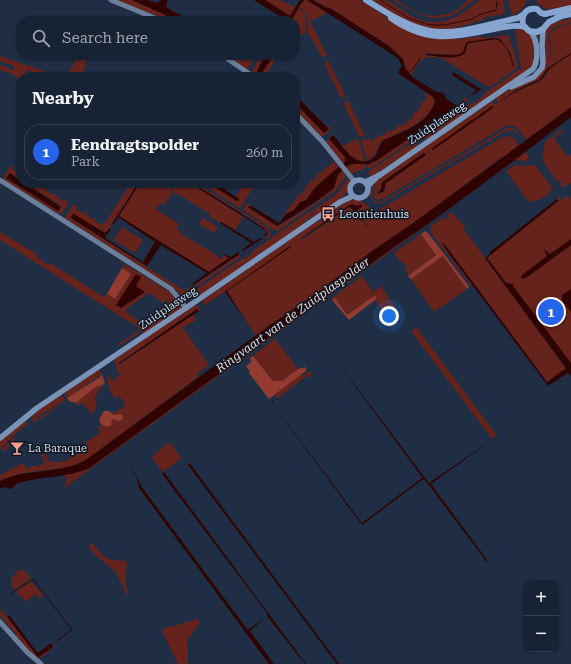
<!DOCTYPE html>
<html lang="en">
<head>
<meta charset="utf-8">
<style>
  :root { --surface:#172234; --page:#242f40; --text:#f1f3f6; --muted:#9ea4ac; --line:#363f4f; --accent:#2563eb }
  body { margin:0; font-family:"Roboto Serif",serif; background:var(--page); color:var(--text) }
  .controls { position:absolute; right:12px; bottom:12px; display:grid; overflow:hidden; border-radius:8px; box-shadow:0 1px 3px #0004 }
  .controls button { width:36px; height:36px; display:grid; place-items:center; padding:0; border:0; border-bottom:1px solid var(--line); background:var(--surface); color:var(--text); font:20px sans-serif }
  .you { position:absolute; left:389px; top:316px; width:14px; height:14px; margin:-10px; border:3px solid #fff; border-radius:50%; background:#1a73e8; box-shadow:0 0 0 6px #1a73e833 }
  .badge { display:grid; place-items:center; width:26px; height:26px; border-radius:50%; background:var(--accent); color:#fff; font-size:13px; font-weight:700 }
  .pin { position:absolute; translate:-50% -50%; border:2px solid #fff; box-shadow:0 1px 4px #0006 }
  .list { margin:0; padding:0; list-style:none }
  h2 { display:flex; justify-content:space-between; align-items:center; height:52px; margin:0; padding:0 16px; font-size:17px }
  h2 small { font-size:13px; font-weight:400; color:var(--muted) }
  .list li { display:grid; grid-template-columns:26px 1fr auto; gap:12px; align-items:center; box-sizing:border-box; height:56px; margin:0 8px 8px; padding:0 8px; border:1px solid var(--line); border-radius:16px }
  .list b { display:block; font-size:15px; white-space:nowrap }
  .list p { margin:0; font-size:13px; white-space:nowrap; color:var(--muted) }
  .list em { font-size:13px; font-style:normal; color:var(--muted) }
  .icon { flex:none; width:22px; height:22px; fill:none; stroke:currentColor; stroke-width:2; stroke-linecap:round; stroke-linejoin:round }
  .map { position:relative; flex:none; width:571px; height:664px; overflow:hidden }
  .search { position:absolute; background:var(--surface); box-shadow:0 1px 3px #0004; left:16px; top:16px; width:284px; height:44px; display:flex; align-items:center; gap:10px; box-sizing:border-box; padding:0 14px; border-radius:16px; color:var(--muted); font-size:15px }
  .panel { position:absolute; background:var(--surface); box-shadow:0 1px 3px #0004; left:16px; top:72px; width:284px; height:116px; border-radius:16px }
  .map>svg:first-child { display:block }
  .green { fill:#66231b; fill-rule:evenodd }
  .forest { fill:#933b31 }
  .water { fill:#2e0301 }
  .lines { fill:none; stroke-linecap:round; stroke-linejoin:round }
  .stream { stroke:#2e0301; stroke-width:1 }
  .tertiary { stroke:#6c7f9a; stroke-width:5 }
  .secondary { stroke:#7992b5; stroke-width:5.5 }
  .primary { stroke:#86a5d1; stroke-width:6 }
  .labels { text-anchor:middle; dominant-baseline:central; stroke-width:3; stroke-linejoin:round; paint-order:stroke }
  .street-label { font-size:11px; fill:#d4dfee; stroke:#0f1621 }
  .poi-label { font-size:11px; fill:#d4dfee; stroke:#0f1621; text-anchor:start }
  .water-label { font-size:12px; font-style:italic; fill:#f1d7d2; stroke:#0f1621 }
</style>
</head>
<body>
<div class="map">
<svg width="571" height="664" viewBox="0 0 571 664">
  <rect width="100%" height="100%" fill="#1f2e45"/>
  <!-- green -->
  <g class="green">
    <polygon points="117,0 132,0 179,21 167,21 155,15 155,14 154,13 153,15"/>
    <polygon points="265,0 280,0 295,7 290,16"/>
    <polygon points="304,0 307,0 327,13 310,21 327,56 324,57 321,56 311,37 308,33 307,13 299,7"/>
    <path d="M313,0H360L394,22L435,38L458,39L481,36L482,38L508,35L514,51L518,67L490,87L487,86L441,58C420,55 421,60 410,76L408,71L405,68L404,62L400,56L389,46L330,8L325,7ZM497,38L500,39L510,53L513,66L512,68L513,67C511,57 506,43 496,39L469,43C466,46 467,51 463,54C456,60 435,56 426,55V53C434,53 455,58 462,53C465,51 467,45 469,42Z"/>
    <path d="M372,0C376,0 380,0 384,0C391,1 403,11 410,15C437,31 459,18 480,0H503L505,14L483,18V20C467,24 448,32 431,29C409,26 390,11 372,0Z"/>
    <path d="M393,0H397C403,4 409,9 416,12C434,20 456,15 468,0H474C443,28 425,20 393,0Z"/>
    <path d="M508,0H526C525,7 519,13 512,15Z"/>
    <path d="M536,0H571V6C559,8 542,14 536,0Z"/>
    <polygon points="298,8 306,13 306,33 295,37 295,21 291,21"/>
    <path d="M571,18V22L552,28L548,36L551,62L550,33L556,28L571,23V53L548,68L540,79L515,91L499,103L515,92L538,82L544,77L550,68L571,54V107L526,140C520,130 516,123 504,127L384,198L380,200L374,198L375,183L392,169L491,102H493L496,105L498,104L496,98L507,91L528,81L544,68C546,62 545,57 545,52C542,26 546,24 571,18ZM424,153L425,155L386,183L384,191L378,194V192L380,191L383,182Z"/>
    <path d="M515,28C518,28 521,29 524,30C538,35 535,56 532,67L426,140H424L423,137L424,135C429,134 436,129 439,124L468,105C474,103 482,99 485,93L521,68Z"/>
    <polygon points="78,55 88,55 82,77 67,77"/>
    <polygon points="226,55 236,55 246,62 250,58 253,60 249,68 245,69"/>
    <path d="M262,55H265L261,74L274,55H278L265,77C259,77 253,78 252,71Z"/>
    <polygon points="0,56 61,77 47,77 27,70 25,74 35,77 18,78 12,74 0,70 0,65 13,70 14,66 0,61"/>
    <polygon points="328,60 346,97 343,98 340,96 325,65 325,62"/>
    <path d="M426,93L434,98L435,101C430,120 409,128 393,136C390,138 384,139 382,142C374,149 380,156 367,160L361,141L369,138L370,141L377,138L376,135L377,134L379,137L387,133L386,130L388,129L389,132L397,128L396,125H398L399,127L408,122L406,120L407,119L409,121L410,120L415,114L413,112L414,111L417,112L421,105L419,103L420,102L423,103L427,97L424,95Z"/>
    <polygon points="464,97 468,100 465,104 371,168 368,168 368,164 376,161 464,101"/>
    <polygon points="348,100 365,136 363,137 359,136 344,105 345,102"/>
    <polygon points="295,103 324,133 328,129 327,128 329,126 332,128 324,136 320,136 295,111"/>
    <path d="M507,128C514,127 517,131 521,136L513,130L506,131L384,202L377,204L371,199L370,194L372,185L373,186L372,198L377,202L383,201Z"/>
    <polygon points="561,130 565,130 555,137 555,140 567,156 569,155 571,156 571,182 563,188 560,184 562,182 560,180 558,182 545,165 543,157 542,156 545,142"/>
    <polygon points="332,134 333,135 329,139 345,157 345,161 343,164 326,142"/>
    <path d="M509,136L515,139L519,145L513,151L498,160L412,224L372,251L321,290L256,336L227,291L291,247L205,305L202,302L203,300L316,222H317L329,215L328,213C337,207 352,194 363,202C368,206 370,210 377,211L503,137ZM351,204L357,206L360,205L356,211L371,231L350,207H349L303,239L301,238Z"/>
    <polygon points="357,139 359,141 365,161 362,162 352,157 342,146"/>
    <polygon points="414,141 416,142 418,146 371,177 368,172 369,171"/>
    <polygon points="525,152 529,157 527,160 523,162 520,160 516,160 510,164 420,230 64,488 67,479 64,475 88,469 390,250 438,216"/>
    <polygon points="333,161 339,167 314,189 306,200 300,202 294,210 284,215 300,193 302,194 306,188 304,186 305,185 307,186 311,182 309,180 310,179 313,181 318,175 316,173 317,172 319,174 325,169 324,167 325,166 327,168 332,164 331,162"/>
    <polygon points="352,164 365,164 366,168 351,174 346,167"/>
    <polygon points="10,166 13,166 12,169 20,174 21,172 21,181 10,173 6,178 58,210 61,206 25,183 35,183 37,185 40,183 39,186 45,190 47,187 48,188 46,191 54,195 56,193 56,196 63,201 65,200 67,201 68,204 61,214 59,214 4,180 4,176"/>
    <path d="M513,166L532,165L537,167L553,189C545,197 540,202 528,201L506,171Z"/>
    <path d="M342,171L346,176L336,190L278,231L274,230L243,210L246,203L251,206L248,208L278,226C294,216 322,201 333,187C337,182 336,175 342,171Z"/>
    <path d="M349,179C353,195 328,208 317,216H315L312,211L338,193L345,182Z"/>
    <polygon points="131,183 138,183 106,233 71,218 183,290 184,291 191,287 191,290 183,295 180,295 175,289 65,218 72,206 75,205 77,206 76,209 84,214 86,211 87,212 86,215 93,220 95,217 96,218 95,221 101,225 103,223 105,223"/>
    <polygon points="140,183 175,183 170,191 171,192 177,183 190,183 243,217 235,230 221,222 220,223 209,216 210,214 178,194 177,195 173,192 164,205 161,203 157,208 155,207 154,208 179,224 176,229 181,231 180,233 218,256 218,257 221,259 224,255 229,258 209,272 119,216"/>
    <polygon points="193,183 196,183 268,228 270,231 270,236 266,239 264,237 268,234 268,232 256,222"/>
    <polygon points="200,183 208,183 237,201 239,198 236,196 245,183 251,183 255,185 240,208"/>
    <polygon points="567,195 571,200 571,365 487,258 558,201 557,199 559,197 562,200"/>
    <path d="M310,211L314,216L304,222L305,224L196,299L193,294L196,290L238,261C243,260 251,255 254,250Z"/>
    <polygon points="451,212 465,226 463,228 566,369 547,382 445,245 442,242 449,254 472,284 471,285 431,233 430,227 444,217 446,219 449,217 447,215"/>
    <polygon points="203,218 218,227 214,233 199,224"/>
    <polygon points="122,227 143,240 135,253 114,240"/>
    <path d="M0,232L37,254V257L47,264L50,263L104,297L107,294L115,299L131,274L122,268L125,264L171,293L176,301L158,313L157,311L170,300V299L163,303L149,293L127,308L125,311L138,321L139,320L144,323L140,332L119,346L118,344L140,330L136,325L126,320L0,240ZM141,277L135,286L144,292L116,305Z"/>
    <polygon points="421,234 436,255 408,276 406,270 407,268 402,261 400,262 394,253"/>
    <polygon points="240,254 240,257 196,287 193,286"/>
    <polygon points="443,256 467,289 434,312 411,279"/>
    <polygon points="362,276 373,292 381,286 394,306 396,311 387,317 375,300 377,297 374,296 347,315 335,298 332,300 332,298"/>
    <polygon points="179,303 181,304 181,309 141,335 148,324"/>
    <path d="M193,306H198L200,309L199,311L197,309L119,363L120,364L193,314L196,320L184,327L181,325L209,365L197,374L199,376L86,460L70,467L23,473L0,481V475L23,463L26,469L35,465L37,467L45,463L41,455L44,453L50,462H64L82,451L81,449L87,445L85,443L100,433L98,426H110L111,419L114,415L112,414L125,406L122,399L119,396L116,399C109,392 108,383 107,374L112,381L120,375L115,367L117,366L114,360Z"/>
    <polygon points="416,327 498,437 495,436 492,439 411,331"/>
    <polygon points="275,339 298,369 282,381 273,381 253,356"/>
    <polygon points="98,370 100,371 102,374 67,398 65,396 66,392"/>
    <polygon points="308,372 311,372 311,378 308,375 277,399 275,395 301,374 303,376"/>
    <polygon points="103,385 94,398 97,402 93,414 82,403 78,406 76,403 94,388"/>
    <polygon points="59,396 63,397 65,400 38,416 35,418 36,419 59,405 59,406 34,423 32,417 34,414"/>
    <polygon points="26,422 29,424 26,426 25,425 2,447 3,448 13,438 15,440 8,446 9,448 3,451 0,447 0,440 22,423"/>
    <polygon points="168,443 170,443 182,458 163,472 152,458 157,452"/>
    <path d="M92,543C105,559 106,560 127,561L125,582L129,594L127,595L116,572L90,550V544Z"/>
    <polygon points="23,569 31,578 14,590 11,585 11,579 19,570"/>
    <polygon points="31,581 43,595 39,599 35,594 26,602 21,596 20,597 16,591"/>
    <polygon points="0,609 5,615 8,616 7,617 37,656 53,646 52,644 53,643 54,647 42,657 38,658 28,652 15,635 16,634 0,616"/>
    <polygon points="197,619 200,623 187,640 188,664 178,664 162,631 166,627 174,626"/>
  </g>
  <!-- forest -->
  <g class="forest">
    <polygon points="425,231 428,233 468,285 469,287 467,289 443,256 411,279 408,276 436,255 421,234"/>
    <polygon points="122,268 131,274 115,299 107,294"/>
    <polygon points="374,296 377,297 375,300 349,320 332,300 335,298 347,315"/>
    <polygon points="253,356 273,381 282,381 298,369 305,367 307,370 269,399 249,373 250,372 246,366 251,362 250,358"/>
    <polygon points="102,374 105,384 94,388 76,403 69,401 67,398 100,377"/>
    <path d="M104,411H109L114,415L122,414L123,419L119,421L112,419L111,426C103,427 101,426 99,419Z"/>
  </g>
  <!-- water -->
  <g class="water">
    <polygon points="132,0 147,0 157,3 161,0 168,0 166,5 167,8 191,21 179,21"/>
    <polygon points="254,0 265,0 290,16 300,0 305,0 302,2 291,21 287,21"/>
    <path d="M307,0H313L325,7L330,8L389,46L403,59L405,68L408,71L411,76L436,92L444,93L446,99L457,106L376,161L369,164H353L349,165L338,174L334,188L318,200L277,226L248,207L251,206L279,223L286,214L294,210L300,202L306,200L314,189L322,181L345,162V157L329,139L333,135C342,145 356,171 373,158C379,154 378,146 382,141C401,132 429,124 435,101L432,96L399,74L398,72L402,66L398,58Z"/>
    <path d="M493,38L500,39L510,53L514,66L510,70L513,67C511,57 506,43 496,39L469,43L467,45L465,53C455,61 437,56 426,55L425,54L455,55L461,54L464,50L465,45L467,42Z"/>
    <polygon points="571,53 571,54 550,68 541,80 515,92 499,102 515,91 540,79 548,68"/>
    <polygon points="265,55 274,55 261,74 257,71"/>
    <polygon points="453,72 479,88 482,89 469,97 476,90 452,75"/>
    <polygon points="295,95 329,129 324,133 295,103"/>
    <polygon points="492,106 494,107 490,110 433,150 431,149"/>
    <path d="M571,107V117C512,162 452,209 390,250L88,469L71,474L31,480L18,483L11,489L4,487L0,489V481C22,470 48,473 71,466C76,465 81,462 86,460L270,325L321,290L372,251L412,224Z"/>
    <polygon points="424,153 426,155 386,183 384,191 377,194 381,189 382,182"/>
    <polygon points="10,173 21,181 21,183 25,183 61,207 58,211 6,178"/>
    <polygon points="138,183 140,183 119,216 209,272 229,258 224,255 225,254 231,257 238,252 240,254 193,285 192,284 207,273 162,246 163,245 161,245 147,266 71,218 72,215 74,214 105,233 110,228 111,229 105,238 143,262 155,242 118,217 113,225 112,224"/>
    <polygon points="190,183 193,183 267,230 268,234 264,237 263,236 267,233 267,231"/>
    <polygon points="208,183 216,183 240,200 237,201"/>
    <polygon points="557,199 558,201 487,258 506,283 513,284 513,286 571,363 571,376 568,373 548,386 449,254 441,242 445,245 547,382 566,368 485,258 490,254 490,252"/>
    <polygon points="351,204 357,206 361,204 362,207 356,211 359,216 372,231 350,207 349,207 301,239 303,237"/>
    <polygon points="221,222 254,242 260,238 262,239 243,251 242,250 251,243 220,223"/>
    <polygon points="571,239 571,245 526,278 522,279 521,278 522,275 547,256 544,249 550,254"/>
    <polygon points="290,246 291,247 227,291 245,320 225,292 206,305"/>
    <polygon points="136,274 141,277 136,286 145,292 121,308 116,305"/>
    <polygon points="571,289 571,312 562,300 562,295"/>
    <polygon points="197,309 199,311 119,364 119,363"/>
    <polygon points="330,352 429,483 496,437 431,484 488,561 486,561 425,480 422,480 362,525 271,402 275,400 272,403 362,523 422,478 422,477"/>
    <polygon points="188,463 191,465 339,664 337,664 188,465"/>
    <polygon points="129,466 138,478 141,486 247,629 249,629 265,618 250,631 274,664 269,664 139,488 137,478"/>
    <polygon points="164,472 306,664 305,664 267,616 267,613 162,474"/>
    <polygon points="9,615 37,652 39,652 50,644 52,644 53,647 39,657 37,656 7,617"/>
  </g>
  <g class="lines">
    <!-- stream -->
    <g class="stream">
      <polyline points="380,0 409,18 426,24 434,25 445,25 472,19 481,14 496,10 497,2"/>
      <polyline points="408,73 414,68 420,58"/>
      <polyline points="12,593 33,579 72,630 56,641"/>
    </g>
    <!-- tertiary -->
    <g class="tertiary">
      <polyline points="111,0 162,21"/>
      <polyline points="222,55 254,77"/>
      <polyline points="295,113 322,141 354,181"/>
      <polyline points="0,180 171,289 186,308"/>
      <polyline points="0,622 27,652 41,664"/>
    </g>
    <!-- secondary -->
    <g class="secondary">
      <polyline points="511,87 534,77 542,68 543,62 542,45 543,29"/>
      <circle cx="359" cy="189" r="9"/>
      <path d="M365,182L380,175L533,69C539,60 538,41 531,32"/>
      <polyline points="368,186 379,175"/>
      <polyline points="0,438 37,408 186,308 340,202 353,196"/>
    </g>
    <!-- primary -->
    <g class="primary">
      <path d="M366,0C385,12 408,27 430,31C455,36 493,23 518,18L524,14"/>
      <path d="M545,14L541,13L537,9C526,7 521,15 523,25L529,31L537,32L543,29L549,22L561,16"/>
      <polyline points="545,14 571,8"/>
      <polyline points="557,17 571,14"/>
      <path d="M391,18C428,44 454,37 494,29C503,27 516,24 525,27"/>
    </g>
  </g>
  <!-- icons -->
  <defs>
    <symbol id="bus-bare" viewBox="-9 -9 18 18"><path d="M-5-6H5V4H4V6H2V4H-2V6H-4V4H-5ZM-3.5-4V0h7V-4ZM-3.5 1.2v1.5H-2V1.2ZM2 1.2v1.5H3.5V1.2Z" fill="#f59d8f" stroke="#0f1621" stroke-width="2.5" paint-order="stroke"/></symbol>
    <symbol id="bar-bare" viewBox="-9 -9 18 18"><path d="M-6-5H6L.8 .8V4.5H3.5V6h-7V4.5H-.8V.8Z" fill="#f59d8f" stroke="#0f1621" stroke-width="2.5" paint-order="stroke"/></symbol>
  </defs>
  <g fill-rule="evenodd">
    <use href="#bus-bare" x="318" y="204" width="20" height="20"/>
    <use href="#bar-bare" x="7" y="438" width="20" height="20"/>
  </g>
  <g class="labels">
    <!-- street labels -->
    <g class="street-label">
      <text transform="translate(437 123) rotate(-34)">Zuidplasweg</text>
      <text transform="translate(168 308) rotate(-34)">Zuidplasweg</text>
    </g>
    <!-- poi labels -->
    <g class="poi-label">
      <text x="339" y="214">Leontienhuis</text>
      <text x="28" y="448">La Baraque</text>
    </g>
    <!-- water labels -->
    <g class="water-label">
      <text transform="translate(293 315) rotate(-36)">Ringvaart van de Zuidplaspolder</text>
    </g>
  </g>
</svg>
<div class="controls">
<button>+</button>
<button>−</button>
</div>
<div class="you"></div>
<div class="pin badge" style="left:551px;top:312px">1</div>
<div class="search"><svg class="icon" aria-label="search" viewBox="0 0 24 24"><circle cx="10" cy="10" r="6"/><path d="M15 15l6 6"/></svg>Search here</div>
<section class="panel">
<h2>Nearby<small></small></h2>
<ul class="list">
<li><span class="badge">1</span><div><b>Eendragtspolder</b><p>Park</p></div><em>260 m</em></li>
</ul>
</section>
</div>
</body>
</html>
